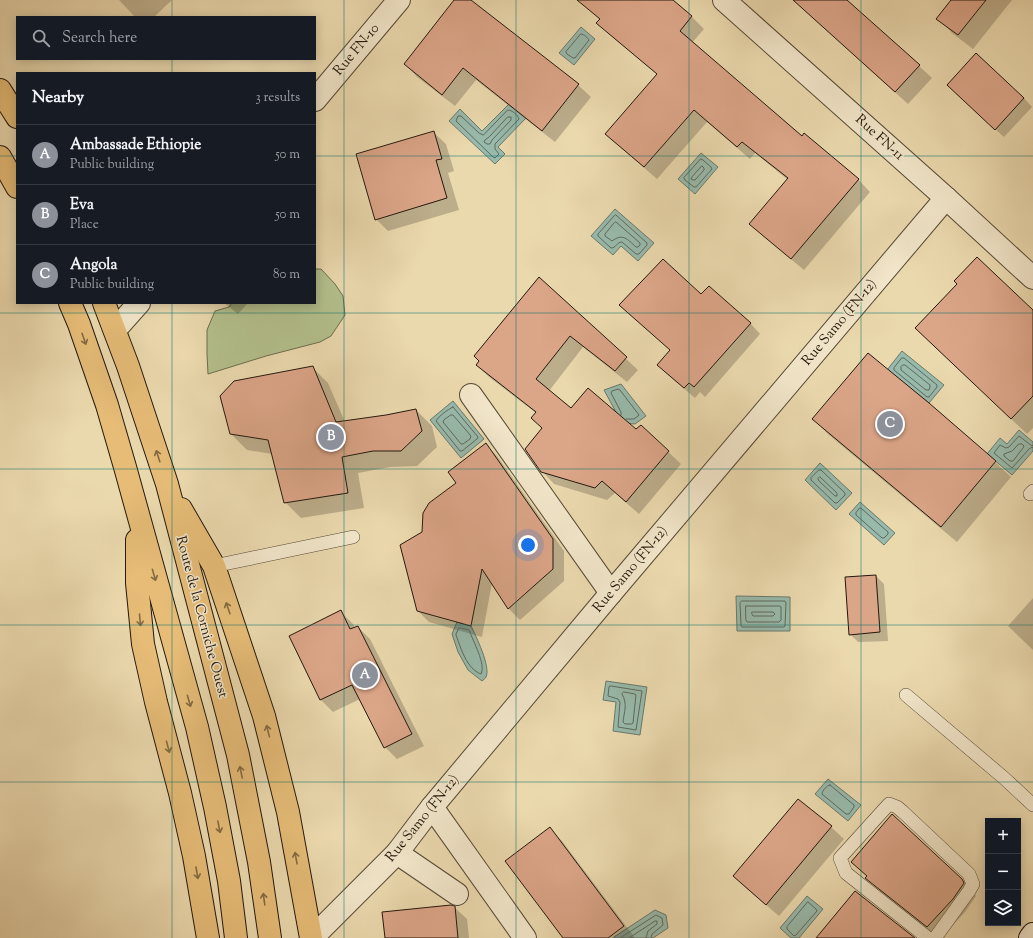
<!DOCTYPE html>
<html lang="en">
<head>
<meta charset="utf-8">
<style>
  :root { --surface:#171b24; --page:#242831; --text:#f1f3f6; --muted:#9ea1a6; --line:#363941; --accent:#8c9099 }
  body { margin:0; font-family:"Sorts Mill Goudy",serif; background:var(--page); color:var(--text) }
  .controls { position:absolute; right:12px; bottom:12px; display:grid; overflow:hidden; border-radius:0px; box-shadow:0 2px 10px #0003 }
  .controls button { width:36px; height:36px; display:grid; place-items:center; padding:0; border:0; border-bottom:1px solid var(--line); background:var(--surface); color:var(--text); font:20px sans-serif }
  .you { position:absolute; left:528px; top:545px; width:14px; height:14px; margin:-10px; border:3px solid #fff; border-radius:50%; background:#1a73e8; box-shadow:0 0 0 6px #1a73e833 }
  .badge { display:grid; place-items:center; width:26px; height:26px; border-radius:50%; background:var(--accent); color:#fff; font-size:13px; font-weight:700 }
  .pin { position:absolute; translate:-50% -50%; border:2px solid #fff; box-shadow:0 1px 4px #0006 }
  .list { margin:0; padding:0; list-style:none }
  h2 { display:flex; justify-content:space-between; align-items:center; height:52px; margin:0; padding:0 16px; font-size:17px }
  h2 small { font-size:13px; font-weight:400; color:var(--muted) }
  .list li { display:grid; grid-template-columns:26px 1fr auto; gap:12px; align-items:center; box-sizing:border-box; height:60px; padding:0 16px; border-top:1px solid var(--line) }
  .list b { display:block; font-size:15px; white-space:nowrap }
  .list p { margin:0; font-size:13px; white-space:nowrap; color:var(--muted) }
  .list em { font-size:13px; font-style:normal; color:var(--muted) }
  .icon { flex:none; width:22px; height:22px; fill:none; stroke:currentColor; stroke-width:2; stroke-linecap:round; stroke-linejoin:round }
  .map { position:relative; flex:none; width:1033px; height:938px; overflow:hidden }
  .search { position:absolute; background:var(--surface); box-shadow:0 2px 10px #0003; left:16px; top:16px; width:300px; height:44px; display:flex; align-items:center; gap:10px; box-sizing:border-box; padding:0 14px; border-radius:0px; color:var(--muted); font-size:15px }
  .panel { position:absolute; background:var(--surface); box-shadow:0 2px 10px #0003; left:16px; top:72px; width:300px; height:232px; border-radius:0px }
  .map>svg:first-child { display:block }
  .green { fill:#b3c08d; stroke:#6b6c4d }
  .water { fill:#98baac; stroke:#69796c }
  .shadow { fill:#0003 }
  .lines { fill:none; stroke-linecap:round; stroke-linejoin:round }
  .shore { stroke:#5e695c; stroke-width:1 }
  .building { fill:#dba588; stroke:#23180d }
  .lane-casing { stroke:#554835; stroke-width:14 }
  .street-casing { stroke:#554835; stroke-width:24 }
  .secondary-casing { stroke:#23180d; stroke-width:24 }
  .highway-casing { stroke:#23180d; stroke-width:24 }
  .lane { stroke:#f2e6ca; stroke-width:13 }
  .street { stroke:#f2e6ca; stroke-width:22 }
  .secondary { stroke:#f2e6ca; stroke-width:22 }
  .highway { stroke:#e6bc77; stroke-width:22 }
  .oneway { stroke:#846a42 }
  .grid { fill:none; stroke:#0f766e; stroke-width:1; stroke-opacity:0.55 }
  .labels { text-anchor:middle; dominant-baseline:central; stroke-width:3; stroke-linejoin:round; paint-order:stroke }
  .street-label { font-size:14px; fill:#23180d; stroke:#f2e6ca }
</style>
</head>
<body>
<div class="map">
<svg width="1033" height="938" viewBox="0 0 1033 938">
  <rect width="100%" height="100%" fill="#ebd9ae"/>
  <filter id="stains"><feTurbulence type="fractalNoise" baseFrequency=".005" numOctaves="4"/><feColorMatrix values="0 0 0 0 .2 0 0 0 0 .09 0 0 0 0 .02 0 0 0 .5 -.17"/></filter>
  <radialGradient id="worn" r=".72"><stop offset=".6" stop-color="#630" stop-opacity="0"/><stop offset="1" stop-color="#630" stop-opacity=".3"/></radialGradient>
  <!-- green -->
  <polygon class="green" points="315,269 321,269 335,284 343,296 345,315 331,336 320,342 266,356 208,374 207,354 207,330 215,311 229,307 232,303 315,303"/>
  <!-- water -->
  <g class="water">
    <polygon points="581,27 595,39 574,65 559,53"/>
    <polygon points="509,104 526,118 498,147 505,154 495,164 449,121 460,109 482,131"/>
    <polygon points="701,153 718,167 695,194 678,179"/>
    <polygon points="615,209 654,243 638,261 621,246 613,255 591,236"/>
    <polygon points="902,351 944,385 929,403 887,370"/>
    <polygon points="621,384 646,416 635,424 614,422 617,414 604,390"/>
    <polygon points="453,401 484,439 461,458 430,420"/>
    <polygon points="1019,430 1033,442 1033,451 1012,475 987,454 1000,438 1007,444"/>
    <polygon points="820,463 852,493 836,510 805,480"/>
    <polygon points="860,502 895,533 884,545 849,514"/>
    <polygon points="736,596 790,597 790,631 737,631"/>
    <path d="M457,622L471,626C476,636 491,667 486,677C485,679 483,680 482,681L468,670L458,652L452,634Z"/>
    <polygon points="606,681 647,687 640,735 613,731 616,702 603,700"/>
    <polygon points="828,779 861,805 848,821 815,794"/>
    <polygon points="807,896 823,909 799,938 791,938 780,928"/>
    <polygon points="655,910 666,915 668,928 653,938 614,938 614,937"/>
  </g>
  <!-- shadow -->
  <g class="shadow">
    <polygon points="119,0 172,0 154,17 135,17"/>
    <polygon points="456,0 470,0 578,85 591,97 555,142 476,80 455,106 417,77 405,64"/>
    <polygon points="590,0 671,0 692,17 704,29 692,43 802,137 858,179 870,192 804,270 763,236 750,224 788,180 755,153 750,159 707,122 657,179 619,146 606,134 658,75 610,35 598,23 600,20 592,12"/>
    <polygon points="793,0 846,0 919,66 932,78 908,104"/>
    <polygon points="952,0 1012,0 973,49 952,33 938,18"/>
    <polygon points="956,94 1024,98 1032,107 1004,137"/>
    <polygon points="433,132 446,144 454,171 448,173 459,210 388,231 376,219"/>
    <polygon points="539,278 638,370 627,382 583,347 549,391 572,409 636,430 641,426 681,464 639,514 615,493 607,500 554,484 542,471 543,429 536,413 489,377 477,365"/>
    <polygon points="701,296 750,323 760,334 705,397 700,392 695,398 669,376 658,365 671,351"/>
    <polygon points="224,303 248,303 238,314"/>
    <polygon points="1033,311 1033,428 1027,434 932,344"/>
    <polygon points="312,367 328,383 345,422 416,410 432,426 437,447 417,466 390,467 358,473 364,508 301,518 285,502 272,454 247,450 231,434"/>
    <polygon points="813,419 995,462 1011,477 957,542 829,435"/>
    <polygon points="486,445 497,456 564,551 564,581 520,620 509,609 492,583 482,637 429,622 418,611 423,533"/>
    <polygon points="876,576 884,584 888,641 858,642 850,634"/>
    <polygon points="1033,598 1033,650 1008,626"/>
    <polygon points="341,612 353,624 355,628 358,627 370,639 424,746 397,759 385,747 360,699 333,712 321,700 290,637"/>
    <polygon points="799,800 831,827 844,839 779,916 746,888 734,876"/>
    <polygon points="550,829 562,841 635,938 565,938"/>
    <polygon points="852,862 962,879 974,892 976,896 965,912 941,938 939,938 879,890 867,878 868,877"/>
    <polygon points="454,907 467,919 469,938 386,938"/>
  </g>
  <g class="lines">
    <!-- shore -->
    <g class="shore">
      <path d="M581,34C584,34 588,38 589,40L575,58H573L567,54L566,52Z"/>
      <path d="M508,110C512,110 518,115 519,119L495,144V149L499,154L495,158L493,157L456,121L458,116H461L479,133L483,135Z"/>
      <polygon points="508,117 511,117 511,120 492,140 490,144 487,144 484,142 485,140 489,137"/>
      <polygon points="701,159 703,160 711,167 712,169 696,187 694,187 685,180 684,178"/>
      <polygon points="702,166 704,168 704,170 695,180 693,180 691,179 692,177"/>
      <path d="M616,215L647,243V245L639,254H636L622,242C617,242 616,248 611,248L598,236V234L614,216Z"/>
      <path d="M616,222L640,243V245L638,247H636C627,239 623,233 612,241L605,236V234L614,223Z"/>
      <polygon points="902,358 904,358 937,385 937,387 929,397 927,397 894,370 894,368"/>
      <polygon points="903,365 905,365 930,385 930,387 929,390 926,390 901,370 901,367"/>
      <path d="M453,407L478,437L477,439L462,451H460L436,421C439,416 447,410 453,407Z"/>
      <polygon points="451,415 453,415 471,436 470,439 463,444 461,444 443,422 444,420"/>
      <polyline points="621,415 621,412 611,393 612,391 618,389 620,390 639,415 638,416 634,419 626,419"/>
      <polygon points="1019,444 1022,444 1024,446 1023,448 1013,461 1010,461 1004,456 1004,454 1012,451"/>
      <polyline points="1033,445 1032,446 1019,436 1009,447 1006,448 1000,445 994,453 1012,468 1029,449 1032,447 1033,448"/>
      <polygon points="819,470 821,470 845,493 845,495 837,503 835,503 811,480 811,478"/>
      <polygon points="820,477 837,493 837,496 835,496 819,481 818,479"/>
      <polygon points="860,508 862,509 888,532 888,534 884,538 882,538 856,515 856,513"/>
      <polygon points="742,601 785,601 786,603 785,626 784,627 742,627 741,625 740,603"/>
      <polygon points="746,606 780,606 781,607 781,620 779,622 747,622 746,620"/>
      <polygon points="752,612 773,612 775,614 773,616 753,616 752,614"/>
      <path d="M459,628H461L469,630C473,641 486,664 481,674C467,669 461,649 456,635Z"/>
      <polygon points="611,686 642,691 636,730 618,727 620,702 618,699 608,696 609,687"/>
      <path d="M624,692L635,694L636,695L633,723L632,724H625L623,722C624,712 628,704 622,694Z"/>
      <path d="M830,785L854,805V807L849,814H846L822,794C822,791 827,785 830,785Z"/>
      <polygon points="808,902 816,909 817,911 796,935 794,936 787,929 787,927"/>
      <polyline points="620,938 656,915 662,918 663,925 652,934 651,938"/>
      <polyline points="629,938 655,921 657,921 657,924 648,931 646,938"/>
    </g>
  </g>
  <!-- building -->
  <g class="building">
    <polygon points="454,0 471,0 579,84 542,131 463,68 442,95 404,64"/>
    <polygon points="577,0 673,0 692,16 680,31 802,136 804,133 859,179 791,259 749,224 788,178 742,142 737,147 694,110 644,167 605,134 657,74 596,23 600,19"/>
    <polygon points="793,0 847,0 920,65 895,92"/>
    <polygon points="951,0 986,0 958,35 936,19"/>
    <polygon points="976,53 1024,98 995,130 947,85"/>
    <polygon points="434,131 442,159 436,160 447,198 375,220 356,154"/>
    <polygon points="977,257 1033,310 1033,396 1011,419 915,328 957,284 954,281"/>
    <polygon points="663,259 701,294 709,286 751,323 694,387 689,383 684,388 657,365 670,350 619,305"/>
    <polygon points="539,277 627,357 615,371 570,336 536,379 571,408 588,388 636,429 641,425 669,451 626,502 602,481 595,488 541,472 525,449 542,428 531,418 536,412 476,365 479,361 474,356"/>
    <polygon points="868,353 929,403 996,461 941,527 812,419"/>
    <polygon points="313,366 336,422 386,415 416,409 422,431 401,451 373,451 342,457 348,493 284,503 268,440 230,434 220,396 234,381"/>
    <polygon points="486,443 553,539 553,569 508,609 482,569 471,626 417,611 400,545 422,532 423,513 429,503 456,483 448,472"/>
    <polygon points="876,575 880,632 849,635 845,577"/>
    <polygon points="341,610 350,629 358,626 412,734 384,748 352,685 320,700 289,636"/>
    <polygon points="798,799 832,826 766,905 733,876"/>
    <polygon points="892,814 962,879 964,883 953,899 927,927 865,878 867,876 851,862"/>
    <polygon points="550,827 624,926 608,938 563,938 505,861"/>
    <polygon points="855,891 915,938 816,938"/>
    <polygon points="451,905 455,906 458,938 385,938 382,912"/>
  </g>
  <g class="lines">
    <defs>
      <g id="lane">
        <polyline points="1030,494 1033,491"/>
        <polyline points="214,566 353,537"/>
        <polyline points="906,695 1004,778 1033,805"/>
        <polyline points="928,938 846,873 840,858 889,804 897,807 903,812 969,874 973,884 969,891 935,938"/>
      </g>
      <g id="street">
        <polyline points="724,0 946,198 1033,278"/>
        <polyline points="315,100 399,0"/>
        <polyline points="115,330 139,303"/>
        <polyline points="471,395 611,593"/>
        <polyline points="432,807 525,938"/>
        <polyline points="397,853 457,894"/>
        <polyline points="312,938 397,853 432,807 611,593 946,198"/>
      </g>
      <polyline id="secondary" points="1030,938 1033,934"/>
      <g id="highway">
        <polyline points="0,90 17,117"/>
        <polyline points="0,157 17,187"/>
        <polyline points="70,303 79,324 107,405 125,467 197,727 215,807 229,881 236,938"/>
        <polyline points="104,303 128,366 167,484 238,755 259,862 270,938"/>
        <polyline points="181,509 214,566 264,716 288,812 311,938"/>
        <polyline points="137,540 137,583 143,644 156,702 180,793 194,856 208,938"/>
      </g>
    </defs>
    <!-- lane casing -->
    <use href="#lane" class="lane-casing"/>
    <!-- street casing -->
    <use href="#street" class="street-casing"/>
    <!-- secondary casing -->
    <use href="#secondary" class="secondary-casing"/>
    <!-- highway casing -->
    <use href="#highway" class="highway-casing"/>
    <!-- lane -->
    <use href="#lane" class="lane"/>
    <!-- street -->
    <use href="#street" class="street"/>
    <!-- secondary -->
    <use href="#secondary" class="secondary"/>
    <!-- highway -->
    <use href="#highway" class="highway"/>
  </g>
  <!-- one-way arrows -->
  <defs><path id="oneway-shaft" d="M-6 0H5M1.5-3L5.5 0L1.5 3" fill="none" stroke-width="1.6" stroke-linecap="round" stroke-linejoin="round"/></defs>
  <g class="oneway">
    <use href="#oneway-shaft" transform="translate(84 339) rotate(71)"/>
    <use href="#oneway-shaft" transform="translate(158 456) rotate(-108)"/>
    <use href="#oneway-shaft" transform="translate(154 575) rotate(74)"/>
    <use href="#oneway-shaft" transform="translate(228 608) rotate(-109)"/>
    <use href="#oneway-shaft" transform="translate(140 620) rotate(85)"/>
    <use href="#oneway-shaft" transform="translate(189 701) rotate(74)"/>
    <use href="#oneway-shaft" transform="translate(268 731) rotate(-104)"/>
    <use href="#oneway-shaft" transform="translate(168 747) rotate(75)"/>
    <use href="#oneway-shaft" transform="translate(241 772) rotate(-102)"/>
    <use href="#oneway-shaft" transform="translate(219 827) rotate(79)"/>
    <use href="#oneway-shaft" transform="translate(296 858) rotate(-100)"/>
    <use href="#oneway-shaft" transform="translate(197 873) rotate(80)"/>
    <use href="#oneway-shaft" transform="translate(264 899) rotate(-98)"/>
  </g>
  <!-- grid -->
  <path class="grid" d="M172,0V17M344,0V938M516,0V938M689,0V938M861,0V938M172,59V73M0,156H17M315,156H1033M172,303V938M0,313H1033M0,469H1033M0,625H1033M0,782H1033"/>
  <g class="labels">
    <!-- street labels -->
    <g class="street-label">
      <text transform="translate(357 50) rotate(-50)">Rue FN-10</text>
      <text transform="translate(879 138) rotate(42)">Rue FN-11</text>
      <text transform="translate(840 323) rotate(-50)">Rue Samo (FN-12)</text>
      <text transform="translate(631 570) rotate(-50)">Rue Samo (FN-12)</text>
      <text transform="translate(201 617) rotate(75)">Route de la Corniche Ouest</text>
      <text transform="translate(423 819) rotate(-51)">Rue Samo (FN-12)</text>
    </g>
  </g>
  <rect width="100%" height="100%" filter="url(#stains)"/>
  <rect width="100%" height="100%" fill="url(#worn)"/>
</svg>
<div class="controls">
<button>+</button>
<button>−</button>
<button><svg class="icon" aria-label="layers" viewBox="0 0 24 24"><path d="M12 4l9 5-9 5-9-5zM3 14l9 5 9-5"/></svg></button>
</div>
<div class="you"></div>
<div class="pin badge" style="left:365px;top:675px">A</div>
<div class="pin badge" style="left:331px;top:437px">B</div>
<div class="pin badge" style="left:890px;top:424px">C</div>
<div class="search"><svg class="icon" aria-label="search" viewBox="0 0 24 24"><circle cx="10" cy="10" r="6"/><path d="M15 15l6 6"/></svg>Search here</div>
<section class="panel">
<h2>Nearby<small>3 results</small></h2>
<ul class="list">
<li><span class="badge">A</span><div><b>Ambassade Ethiopie</b><p>Public building</p></div><em>50 m</em></li>
<li><span class="badge">B</span><div><b>Eva</b><p>Place</p></div><em>50 m</em></li>
<li><span class="badge">C</span><div><b>Angola</b><p>Public building</p></div><em>80 m</em></li>
</ul>
</section>
</div>
</body>
</html>
